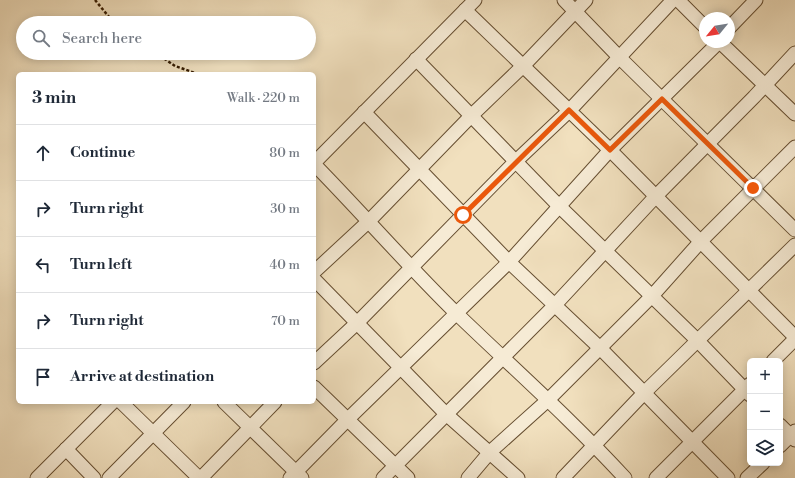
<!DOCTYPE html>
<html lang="en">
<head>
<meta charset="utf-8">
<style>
  :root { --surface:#fff; --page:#f2f2f3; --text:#1f2937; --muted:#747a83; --line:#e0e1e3 }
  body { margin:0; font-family:"Libre Bodoni",serif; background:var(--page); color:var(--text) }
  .controls { position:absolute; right:12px; bottom:12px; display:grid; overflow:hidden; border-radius:6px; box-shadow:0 2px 10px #0003 }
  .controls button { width:36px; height:36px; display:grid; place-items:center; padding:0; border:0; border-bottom:1px solid var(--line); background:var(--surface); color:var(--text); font:20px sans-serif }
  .compass { position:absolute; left:699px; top:12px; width:36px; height:36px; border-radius:50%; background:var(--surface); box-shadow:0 2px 10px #0003; rotate:240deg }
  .stop { position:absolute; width:12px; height:12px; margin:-9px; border:3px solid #ea580c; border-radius:50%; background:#fff }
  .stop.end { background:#ea580c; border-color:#fff; box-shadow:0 1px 4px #0008 }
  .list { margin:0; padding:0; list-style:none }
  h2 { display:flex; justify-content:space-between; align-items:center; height:52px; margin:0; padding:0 16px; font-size:17px }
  h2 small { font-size:13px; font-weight:400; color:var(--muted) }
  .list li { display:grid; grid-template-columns:26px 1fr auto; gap:12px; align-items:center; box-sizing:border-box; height:56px; padding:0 16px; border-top:1px solid var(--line) }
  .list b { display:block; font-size:15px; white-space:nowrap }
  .list em { font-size:13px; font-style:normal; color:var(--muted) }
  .icon { flex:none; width:22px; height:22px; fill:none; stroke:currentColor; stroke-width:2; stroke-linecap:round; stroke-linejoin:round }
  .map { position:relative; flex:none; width:795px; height:478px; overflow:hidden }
  .search { position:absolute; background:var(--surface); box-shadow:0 2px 10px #0003; left:16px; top:16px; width:300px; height:44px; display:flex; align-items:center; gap:10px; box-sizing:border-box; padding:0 14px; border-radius:22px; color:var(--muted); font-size:15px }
  .panel { position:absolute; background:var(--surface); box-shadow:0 2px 10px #0003; left:16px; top:72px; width:300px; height:332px; border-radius:6px }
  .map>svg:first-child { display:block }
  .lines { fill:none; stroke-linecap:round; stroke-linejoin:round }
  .minor-casing { stroke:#664e31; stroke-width:15 }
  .path { stroke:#381d02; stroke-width:2.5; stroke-dasharray:3 2; stroke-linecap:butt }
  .minor { stroke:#f6ebd5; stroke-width:13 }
  .route { stroke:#ea580c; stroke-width:5 }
</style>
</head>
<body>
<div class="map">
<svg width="795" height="478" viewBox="0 0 795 478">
  <rect width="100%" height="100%" fill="#f1e0be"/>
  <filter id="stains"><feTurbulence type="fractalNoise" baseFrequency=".005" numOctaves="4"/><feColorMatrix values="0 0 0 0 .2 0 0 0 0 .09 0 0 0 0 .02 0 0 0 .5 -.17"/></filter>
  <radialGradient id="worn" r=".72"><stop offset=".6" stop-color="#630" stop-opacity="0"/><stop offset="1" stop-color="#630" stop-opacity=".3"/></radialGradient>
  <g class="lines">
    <defs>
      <g id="minor">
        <polyline points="564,0 619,57 795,230"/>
        <polyline points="678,0 705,27"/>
        <polyline points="465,10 610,150 795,337"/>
        <polyline points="729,28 756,0"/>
        <polyline points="720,42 795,114"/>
        <polyline points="416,59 559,206 697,340 750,395"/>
        <polyline points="364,112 509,262 600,348 728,478"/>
        <polyline points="314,163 475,0"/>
        <path d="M314,164C362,213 407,265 456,313C513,368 572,420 625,478"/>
        <polyline points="314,272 369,221 472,115 524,65 586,0"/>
        <polyline points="314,279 446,414 518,478"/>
        <polyline points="773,361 795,339"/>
        <polyline points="314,363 358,322 515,162 569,111 673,0"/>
        <polyline points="314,387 408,478"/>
        <polyline points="121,402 199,478"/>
        <polyline points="224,402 302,478"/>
        <polyline points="780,425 795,440"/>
        <polyline points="780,446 795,431"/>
        <polyline points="66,449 94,478"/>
        <polyline points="37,478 113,402"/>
        <polyline points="109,478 184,402"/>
        <polyline points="201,478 275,402"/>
        <polyline points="290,478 347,420 509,262 610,150 719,42"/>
        <polyline points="383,478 554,306 656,196 754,97 795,53"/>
        <polyline points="468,478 490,452 549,399 652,296 701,241 795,147"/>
        <polyline points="563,478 644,393 795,245"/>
        <polyline points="656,478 750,384"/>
        <polyline points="747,478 763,463"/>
      </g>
    </defs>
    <!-- minor casing -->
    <use href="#minor" class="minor-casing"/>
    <!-- path -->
    <g class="path">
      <polyline points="95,0 114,23"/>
      <polyline points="156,53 175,66 198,74"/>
    </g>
    <!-- minor -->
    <use href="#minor" class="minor"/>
  </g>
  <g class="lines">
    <!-- route -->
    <polyline class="route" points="463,215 569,110 610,150 662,99 753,188"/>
  </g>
  <rect width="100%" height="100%" filter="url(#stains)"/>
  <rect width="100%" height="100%" fill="url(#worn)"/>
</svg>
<div class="controls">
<button>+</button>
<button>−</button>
<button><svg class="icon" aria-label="layers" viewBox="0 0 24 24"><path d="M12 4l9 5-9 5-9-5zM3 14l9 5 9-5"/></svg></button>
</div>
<svg class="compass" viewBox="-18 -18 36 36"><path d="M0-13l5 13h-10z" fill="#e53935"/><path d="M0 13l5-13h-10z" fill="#747a83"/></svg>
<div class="stop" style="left:463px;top:215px"></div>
<div class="stop end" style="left:753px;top:188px"></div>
<div class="search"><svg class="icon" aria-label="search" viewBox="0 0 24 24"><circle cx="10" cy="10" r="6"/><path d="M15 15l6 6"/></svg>Search here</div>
<section class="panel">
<h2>3 min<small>Walk · 220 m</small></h2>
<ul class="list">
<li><svg class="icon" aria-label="ahead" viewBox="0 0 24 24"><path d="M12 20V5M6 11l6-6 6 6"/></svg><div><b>Continue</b></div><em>80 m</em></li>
<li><svg class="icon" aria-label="right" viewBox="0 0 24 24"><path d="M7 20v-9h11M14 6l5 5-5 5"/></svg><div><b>Turn right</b></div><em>30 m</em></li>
<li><svg class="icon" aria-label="left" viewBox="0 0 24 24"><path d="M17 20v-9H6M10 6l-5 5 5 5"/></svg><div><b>Turn left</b></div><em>40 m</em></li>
<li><svg class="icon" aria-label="right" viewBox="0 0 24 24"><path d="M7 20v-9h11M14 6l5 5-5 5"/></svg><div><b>Turn right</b></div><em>70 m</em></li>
<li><svg class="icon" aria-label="arrive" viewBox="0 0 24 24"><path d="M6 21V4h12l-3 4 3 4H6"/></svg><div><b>Arrive at destination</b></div></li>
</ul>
</section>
</div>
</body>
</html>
